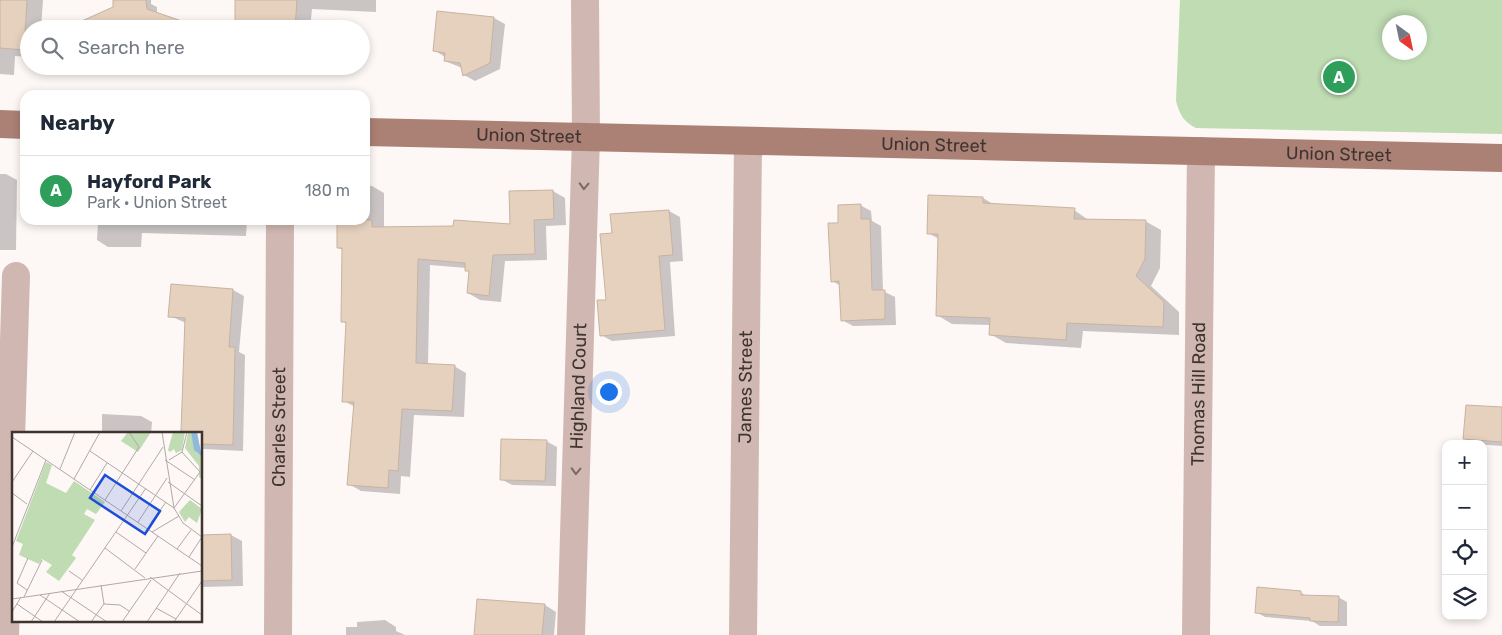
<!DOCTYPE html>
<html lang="en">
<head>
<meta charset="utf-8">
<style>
  :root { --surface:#fff; --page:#f2f2f3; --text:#1f2937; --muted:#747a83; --line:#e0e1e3; --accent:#3465d4 }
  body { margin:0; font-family:Rubik,sans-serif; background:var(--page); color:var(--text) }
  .controls { position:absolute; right:15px; bottom:15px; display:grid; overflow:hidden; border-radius:10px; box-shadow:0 2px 8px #0003 }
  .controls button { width:45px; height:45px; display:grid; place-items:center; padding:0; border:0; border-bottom:1px solid var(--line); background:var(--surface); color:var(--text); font:25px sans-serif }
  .compass { position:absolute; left:1382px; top:15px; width:45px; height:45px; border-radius:50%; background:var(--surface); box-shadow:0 2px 8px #0003; rotate:147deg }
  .you { position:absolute; left:608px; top:391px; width:18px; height:18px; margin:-12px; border:4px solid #fff; border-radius:50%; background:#1a73e8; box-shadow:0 0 0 8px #1a73e833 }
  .badge { display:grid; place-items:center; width:32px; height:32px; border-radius:50%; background:var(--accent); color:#fff; font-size:16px; font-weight:700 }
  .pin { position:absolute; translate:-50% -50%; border:2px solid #fff; box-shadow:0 1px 5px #0006 }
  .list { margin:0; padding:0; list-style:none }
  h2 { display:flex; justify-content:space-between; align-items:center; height:65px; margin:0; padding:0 20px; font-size:21px }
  h2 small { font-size:16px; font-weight:400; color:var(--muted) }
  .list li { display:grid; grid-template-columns:32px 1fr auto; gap:15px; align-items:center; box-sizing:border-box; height:70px; padding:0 20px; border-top:1px solid var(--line) }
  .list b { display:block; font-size:19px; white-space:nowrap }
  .list p { margin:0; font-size:16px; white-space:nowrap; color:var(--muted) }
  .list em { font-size:16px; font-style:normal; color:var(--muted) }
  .icon { flex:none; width:28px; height:28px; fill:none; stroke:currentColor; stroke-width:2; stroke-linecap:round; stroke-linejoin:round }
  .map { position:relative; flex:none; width:1502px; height:635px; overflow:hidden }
  .search { position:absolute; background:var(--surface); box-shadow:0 2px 8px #0003; left:20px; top:20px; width:350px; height:55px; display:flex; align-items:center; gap:12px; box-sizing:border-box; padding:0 18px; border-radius:28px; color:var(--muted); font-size:19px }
  .panel { position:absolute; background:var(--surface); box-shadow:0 2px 8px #0003; left:20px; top:90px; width:350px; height:135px; border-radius:15px }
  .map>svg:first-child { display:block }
  .green { fill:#bfdcb3; fill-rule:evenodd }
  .shadow { fill:#0003 }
  .building { fill:#e6d1be; stroke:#c7b3a0 }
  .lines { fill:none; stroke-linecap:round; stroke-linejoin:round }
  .minor { stroke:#d0b7b1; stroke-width:28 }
  .major { stroke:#ab8075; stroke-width:28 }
  .oneway { stroke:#796864 }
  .labels { text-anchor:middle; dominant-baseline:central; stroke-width:4; stroke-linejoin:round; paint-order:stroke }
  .street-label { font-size:18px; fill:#3f3430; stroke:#fff }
  .inset-road { fill:none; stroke:#b1a9a6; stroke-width:1 }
  .view { fill:#1d4ed8; fill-opacity:0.15; stroke:#1d4ed8; stroke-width:2.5 }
  .inset-edge { fill:none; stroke:#3f3430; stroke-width:2.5 }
</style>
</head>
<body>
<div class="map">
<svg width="1502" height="635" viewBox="0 0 1502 635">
  <rect width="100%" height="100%" fill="#fdf7f5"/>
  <!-- green -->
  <path class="green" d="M1180,0H1502V134L1196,128C1183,121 1180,115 1176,101ZM1390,22H1420V52H1390Z"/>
  <!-- shadow -->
  <g class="shadow">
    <polygon points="0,0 43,0 41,29 29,29 29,57 15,56 14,75 0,74"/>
    <polygon points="115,0 151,0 151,4 157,7 157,15"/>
    <polygon points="237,0 376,0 376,12 312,9 310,29 242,29"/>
    <polygon points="438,12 494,18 505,24 500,69 475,81 464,75 462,68 445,61 445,57 434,50"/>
    <polygon points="252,66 302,66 301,74 260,71"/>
    <polygon points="0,174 6,174 17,180 16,250 0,250"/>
    <polygon points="365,186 372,186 384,193 384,228 512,226 553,191 565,198 566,225 546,226 547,260 505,261 501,302 480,300 468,293 470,272 466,268 430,265 428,365 454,366 466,373 464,417 414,415 410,477 401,476 400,494 361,491 349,484 355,407 344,401 347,324 342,321 343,250 338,248 338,220 365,220"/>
    <polygon points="983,198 993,204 1074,210 1090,221 1145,221 1161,230 1160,268 1151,286 1179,312 1179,335 1083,331 1081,348 1006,343 990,334 991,325 952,324 937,315 939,239 928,233"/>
    <polygon points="860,205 871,211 872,221 881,226 883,291 895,297 896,325 853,326 842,320 841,286 832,281 839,224"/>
    <polygon points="669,211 680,217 683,261 670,262 675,336 612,341 601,335 607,301 613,234"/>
    <polygon points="92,220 247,220 246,236 142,233 141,247 108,247 97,240 98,223"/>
    <polygon points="233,290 244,296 239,352 245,355 243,451 203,449 201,448 201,434 186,434 183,431 186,323 170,316"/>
    <polygon points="1502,409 1502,446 1474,444 1464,438"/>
    <polygon points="102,414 141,416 152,422 151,434 102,434"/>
    <polygon points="546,441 557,447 556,486 512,485 501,479"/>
    <polygon points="231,535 242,541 243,586 201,587 201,536"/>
    <polygon points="1300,592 1308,597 1338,597 1347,602 1347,626 1320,626 1312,621 1265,617 1256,612"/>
    <polygon points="545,605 556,612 554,635 478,635"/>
    <polygon points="385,620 396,627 396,631 405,635 346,635 346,627 357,627 357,622"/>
  </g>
  <!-- building -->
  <g class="building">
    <polygon points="0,0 27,0 24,50 0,48"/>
    <polygon points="113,0 146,0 147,9 193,25 192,29 64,29 113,7"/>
    <polygon points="235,0 297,0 295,29 235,29"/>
    <polygon points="437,11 494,17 490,63 463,76 460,63 444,61 445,53 433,51"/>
    <polygon points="553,190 554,219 534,220 535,254 493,255 489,296 467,293 469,271 465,271 465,263 418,259 416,363 455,365 452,411 402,409 398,471 389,470 388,488 347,485 354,402 342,402 346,322 341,322 342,248 337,248 337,220 372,220 372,227 453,226 454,220 510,224 509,191"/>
    <polygon points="928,195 983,197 983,203 1075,208 1074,219 1146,220 1145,259 1136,276 1164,302 1163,327 1067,323 1066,340 989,335 990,318 936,316 938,234 927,234"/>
    <polygon points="861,204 861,219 870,219 872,290 885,290 885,319 841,321 839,281 831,282 828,223 838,223 838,205"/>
    <polygon points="669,210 673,255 659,256 665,330 600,336 597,300 606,300 600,234 612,233 610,214"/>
    <polygon points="171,284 233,289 229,347 235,347 233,445 201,444 201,434 181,432 185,318 168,317"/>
    <polygon points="1466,405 1502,407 1502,442 1463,439"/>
    <polygon points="501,439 547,440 545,481 500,480"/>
    <polygon points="231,534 232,580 201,581 201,535"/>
    <polygon points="1257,587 1301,591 1301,595 1339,596 1338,622 1310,621 1310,618 1255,613"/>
    <polygon points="477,599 545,604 542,635 474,635"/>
  </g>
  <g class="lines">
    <!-- minor -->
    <g class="minor">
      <polyline points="5,635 16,276"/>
      <path id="s1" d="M278,635L280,220"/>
      <path id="s2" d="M571,635L586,137L585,0"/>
      <path id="s3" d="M743,635L748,141"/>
      <path id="s4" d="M1196,635L1201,151"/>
    </g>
    <!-- major -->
    <g class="major">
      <polyline points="0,124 25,125"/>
      <path id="s5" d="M365,132L1502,158"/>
    </g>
  </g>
  <!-- one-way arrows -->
  <defs><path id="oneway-chevron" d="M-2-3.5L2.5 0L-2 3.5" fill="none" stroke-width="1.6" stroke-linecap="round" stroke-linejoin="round" transform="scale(1.25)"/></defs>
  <g class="oneway">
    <use href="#oneway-chevron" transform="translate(584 186) rotate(92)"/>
    <use href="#oneway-chevron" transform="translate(576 471) rotate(92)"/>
  </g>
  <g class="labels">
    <!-- street labels -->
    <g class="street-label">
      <text stroke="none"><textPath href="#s5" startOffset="164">Union Street</textPath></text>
      <text stroke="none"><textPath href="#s5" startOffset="569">Union Street</textPath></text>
      <text stroke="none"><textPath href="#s5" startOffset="974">Union Street</textPath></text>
      <text stroke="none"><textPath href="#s2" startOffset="249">Highland Court</textPath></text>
      <text stroke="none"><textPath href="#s3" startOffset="248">James Street</textPath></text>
      <text stroke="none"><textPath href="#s4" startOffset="241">Thomas Hill Road</textPath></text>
      <text stroke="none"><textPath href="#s1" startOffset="208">Charles Street</textPath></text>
    </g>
  </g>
  <!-- overview -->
  <g transform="translate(12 432)">
    <rect width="190" height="190" fill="#fdf7f5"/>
    <path d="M116,0H139L126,20L109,9ZM161,0H173L170,18L164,21L162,17L158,20L156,18ZM176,0H179L184,20L190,25V47L187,45V34L173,16ZM34,30L40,33L34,51L54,61L62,49L93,70L84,82L75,77L72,82L83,88L60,123L64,126L47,149L34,140L40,133L30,127L27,132L7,123L11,112L4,109ZM178,68L190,77L185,91L177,85L173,90L167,80Z" fill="#bfdcb3"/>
    <path d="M179,0H185L190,25L182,18Z" fill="#8eb9da"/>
    <path class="inset-road" d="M150,0L162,76L171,91L190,105L177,125M0,5L190,134M78,19L162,76L188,40L170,20L175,0M153,28L183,48M157,28L170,20M48,37L63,0M62,47L88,0M0,50L21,19M156,50L190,74M78,58L95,31M0,61L15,72M93,68L127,15L117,0M109,79L151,15M126,90L155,46M139,91L154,70M104,100L134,121M140,100L167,84M0,115L34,28M93,116L133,146M165,117L179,98M123,137L146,104M57,139L70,148M138,145L190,183M15,158L5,151L16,126M49,159L95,190M28,163L68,190M12,165L30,128M0,167L190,139M5,172L31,190M92,172L108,173L117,179M144,176L164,187M0,180L9,165M19,190L38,161M42,190L134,56M79,190L92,172L89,153M110,190L139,148M135,190L168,141M162,190L190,149"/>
    <path class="view" d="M93,43L148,79L133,102L78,66Z"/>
    <rect width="190" height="190" class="inset-edge"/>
  </g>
</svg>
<div class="controls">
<button>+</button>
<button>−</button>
<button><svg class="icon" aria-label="locate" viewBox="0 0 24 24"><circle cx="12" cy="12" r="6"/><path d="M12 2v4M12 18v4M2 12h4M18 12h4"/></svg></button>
<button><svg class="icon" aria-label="layers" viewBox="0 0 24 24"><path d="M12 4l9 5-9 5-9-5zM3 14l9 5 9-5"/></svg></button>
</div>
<svg class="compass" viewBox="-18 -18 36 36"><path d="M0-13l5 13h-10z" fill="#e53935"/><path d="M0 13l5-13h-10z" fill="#747a83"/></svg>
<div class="you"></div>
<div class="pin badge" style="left:1339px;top:77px;background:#2e9e5b">A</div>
<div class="search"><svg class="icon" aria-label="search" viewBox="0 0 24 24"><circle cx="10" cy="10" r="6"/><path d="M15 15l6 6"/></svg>Search here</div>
<section class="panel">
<h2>Nearby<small></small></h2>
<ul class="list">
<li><span class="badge" style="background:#2e9e5b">A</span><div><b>Hayford Park</b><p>Park · Union Street</p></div><em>180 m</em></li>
</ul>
</section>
</div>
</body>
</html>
